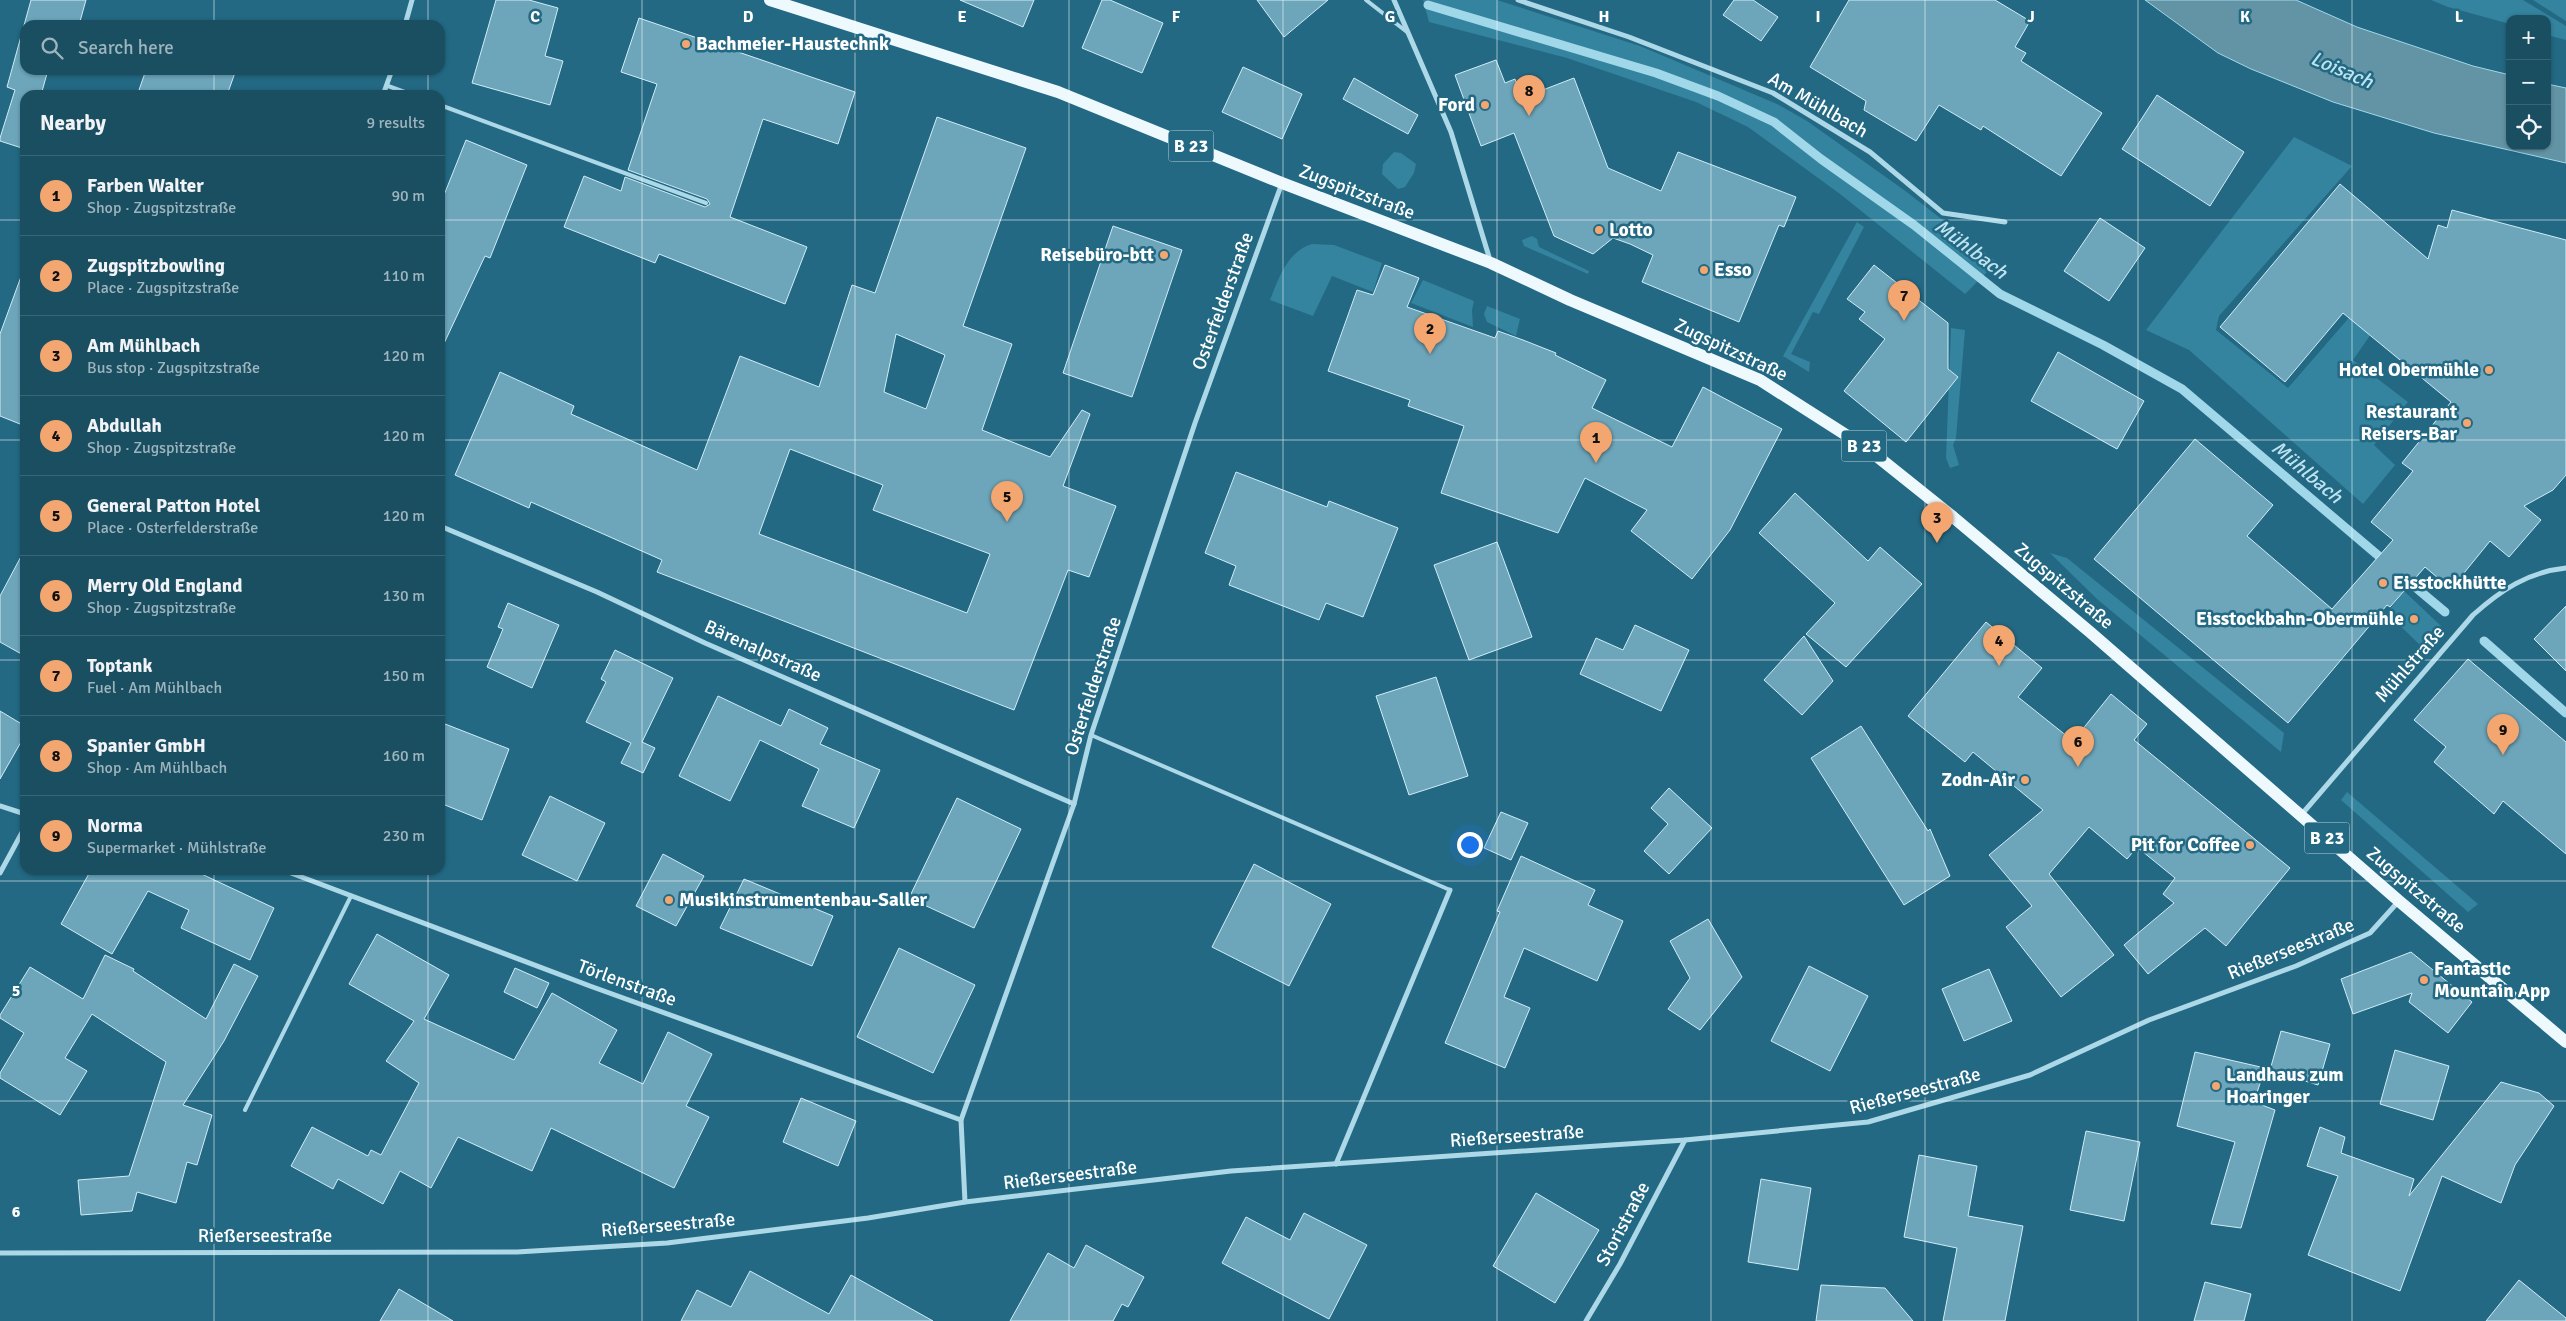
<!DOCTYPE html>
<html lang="en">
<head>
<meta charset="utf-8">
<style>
  :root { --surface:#1a4f62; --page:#27596b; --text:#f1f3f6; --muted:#9fb5be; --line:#386677; --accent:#f3a66f }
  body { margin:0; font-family:Signika,sans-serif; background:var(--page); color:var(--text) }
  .controls { position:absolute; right:15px; top:15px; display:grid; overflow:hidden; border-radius:10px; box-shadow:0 1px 4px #0004 }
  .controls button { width:45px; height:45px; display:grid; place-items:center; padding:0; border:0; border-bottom:1px solid var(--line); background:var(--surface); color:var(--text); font:25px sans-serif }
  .you { position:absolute; left:1469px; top:844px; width:18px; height:18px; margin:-12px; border:4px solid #fff; border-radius:50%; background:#1a73e8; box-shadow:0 0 0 8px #1a73e833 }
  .badge { display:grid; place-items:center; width:32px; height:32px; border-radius:50%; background:var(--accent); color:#111; font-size:16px; font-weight:700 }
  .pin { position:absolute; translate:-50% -41px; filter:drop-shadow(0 1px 2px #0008) }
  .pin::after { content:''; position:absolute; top:26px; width:18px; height:15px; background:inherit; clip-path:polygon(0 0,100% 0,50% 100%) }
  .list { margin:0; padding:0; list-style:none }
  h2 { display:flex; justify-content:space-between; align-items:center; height:65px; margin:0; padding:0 20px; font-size:21px }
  h2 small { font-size:16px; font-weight:400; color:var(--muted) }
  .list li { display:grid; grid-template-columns:32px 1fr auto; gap:15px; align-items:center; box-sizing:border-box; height:80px; padding:0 20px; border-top:1px solid var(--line) }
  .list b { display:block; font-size:19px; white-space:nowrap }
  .list p { margin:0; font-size:16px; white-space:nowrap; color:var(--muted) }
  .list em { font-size:16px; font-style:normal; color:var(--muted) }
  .icon { flex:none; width:28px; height:28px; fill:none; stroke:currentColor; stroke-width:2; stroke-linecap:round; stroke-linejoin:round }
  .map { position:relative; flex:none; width:2566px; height:1321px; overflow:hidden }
  .search { position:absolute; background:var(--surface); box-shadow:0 1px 4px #0004; left:20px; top:20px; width:425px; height:55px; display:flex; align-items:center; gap:12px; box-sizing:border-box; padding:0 18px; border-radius:15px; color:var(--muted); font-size:19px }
  .panel { position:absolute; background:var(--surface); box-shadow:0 1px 4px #0004; left:20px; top:90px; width:425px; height:785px; border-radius:15px }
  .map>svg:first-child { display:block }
  .green { fill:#34839f }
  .water { fill:#6394a5; stroke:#a0d7e9 }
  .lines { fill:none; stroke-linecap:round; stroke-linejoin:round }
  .stream { stroke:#a0d7e9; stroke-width:9 }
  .building { fill:#6da6bb; stroke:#d0ecf6; fill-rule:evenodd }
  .lane { stroke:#acd8e8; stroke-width:4 }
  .street { stroke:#acd8e8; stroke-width:5 }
  .primary { stroke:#eef9fe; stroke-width:12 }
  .grid { fill:none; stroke:#fff; stroke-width:1; stroke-opacity:0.55 }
  .poi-dot { fill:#f3a66f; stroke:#236983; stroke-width:2 }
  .labels { text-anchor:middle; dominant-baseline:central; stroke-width:5; stroke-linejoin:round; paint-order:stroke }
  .shield { fill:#236983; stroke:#bdd2da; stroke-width:1 }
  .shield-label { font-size:18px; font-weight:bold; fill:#fff }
  .poi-label { font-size:19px; font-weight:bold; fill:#fff; stroke:#236983; text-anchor:start }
  .street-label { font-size:19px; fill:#fff; stroke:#236983 }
  .water-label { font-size:20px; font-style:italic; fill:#bee4f1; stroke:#236983 }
  .grid-label { font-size:16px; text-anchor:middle; font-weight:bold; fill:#fff; stroke:#236983; stroke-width:5; stroke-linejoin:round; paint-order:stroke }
</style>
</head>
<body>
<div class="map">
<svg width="2566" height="1321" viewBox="0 0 2566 1321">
  <rect width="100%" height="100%" fill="#236983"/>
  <!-- green -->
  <g class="green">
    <polygon points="1423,0 1497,0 1640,46 1777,104 1807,121 1904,190 1997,262 1965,294 1840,194 1748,127 1696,102 1567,58 1429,22"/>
    <polygon points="2431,0 2523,0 2566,26 2566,40 2547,35 2547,19 2510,19 2510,24 2448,7"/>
    <polygon points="2533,0 2566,0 2566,21"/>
    <polygon points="2294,137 2352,166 2219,316 2216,330 2288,388 2406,252 2389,308 2353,360 2408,402 2374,445 2395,465 2363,504 2189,350 2146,330"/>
    <polygon points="1394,152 1401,153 1416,164 1414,173 1405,187 1398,189 1382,174 1383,164"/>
    <polygon points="1857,222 1864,227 1819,314 1813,312 1791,354 1810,362 1809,372 1783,356"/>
    <polygon points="1532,236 1537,239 1539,247 1589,271 1588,274 1524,246 1522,240"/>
    <path d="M1312,244L1334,245L1382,263L1373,292L1332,276L1313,316L1270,300C1279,277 1288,251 1312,244Z"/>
    <polygon points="1423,280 1474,301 1472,310 1473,327 1411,303"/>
    <polygon points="1487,306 1520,319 1516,336 1487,322 1484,314"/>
    <polygon points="1951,328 1965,330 1956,438 1953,445 1959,465 1950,468 1946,458"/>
    <polygon points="2050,553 2067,558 2284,733 2281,752 2097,599"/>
    <polygon points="2404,591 2441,626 2421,646 2387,613"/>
    <polygon points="2347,792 2478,904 2468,912 2341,800"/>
  </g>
  <!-- water -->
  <polygon class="water" points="2145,0 2296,0 2357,27 2473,66 2510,75 2510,146 2547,146 2547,84 2566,88 2566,163 2434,133 2333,102 2251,69 2218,53"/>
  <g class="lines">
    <!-- stream -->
    <g class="stream">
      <polyline points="1428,5 1656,73 1718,96 1774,122 1821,159 1914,225 2000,294 2103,345 2182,389 2387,563"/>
      <polyline points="2402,576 2445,612"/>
      <polyline points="2484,641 2566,713"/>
    </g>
  </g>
  <!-- building -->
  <g class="building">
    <polygon points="31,0 86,0 79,25 25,25 25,70 48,70 41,95 25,95 25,149 0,141 0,138 15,90 7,87"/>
    <polygon points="496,0 529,0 558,8 545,56 563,61 550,105 472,83"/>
    <polygon points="960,0 1034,0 1023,27"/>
    <polygon points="1102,0 1110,0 1163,23 1142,73 1082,48"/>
    <polygon points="1257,0 1328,0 1284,37"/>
    <polygon points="1734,0 1753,0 1778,17 1761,41 1723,15"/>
    <polygon points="1849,0 1995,0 2030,21 2015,47 2026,53 2021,61 2102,113 2061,176 1983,126 1981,130 1939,105 1916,141 1864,110 1866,101 1810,67"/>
    <polygon points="639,18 855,92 838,144 763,119 730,217 807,247 785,304 659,254 655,263 564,227 584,176 621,191 625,177 705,207 710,204 707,199 628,170 657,84 621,72"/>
    <polygon points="1496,60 1505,83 1515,79 1522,98 1574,78 1608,168 1661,191 1678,152 1796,197 1784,227 1779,225 1739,322 1642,282 1653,255 1630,244 1613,238 1593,254 1554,236 1514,133 1481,146 1455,75"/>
    <polygon points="1243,67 1302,94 1282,139 1222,112"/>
    <polygon points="146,70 236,70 227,95 153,95 139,90"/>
    <polygon points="1354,78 1418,115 1408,134 1343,99"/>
    <polygon points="2157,95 2244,152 2210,206 2122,149"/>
    <path d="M937,117L1026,148L963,326L1012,344L982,430L1050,457L1082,410L1090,414L1063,486L1116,506L1089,577L1068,570L1014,710L657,572L662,560L531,502L529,508L455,475L500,372L574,406L571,414L697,470L740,356L819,387L852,285L875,293ZM896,334L945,355L926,409L884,392ZM790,449L883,485L873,510L990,554L967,613L759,534Z"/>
    <polygon points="466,140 527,165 490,258 485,256 440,352 440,205"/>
    <polygon points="2340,184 2428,259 2438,225 2447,228 2452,210 2566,240 2566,475 2553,490 2524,506 2541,520 2509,557 2490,541 2451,589 2425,567 2390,607 2387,605 2288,723 2094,559 2195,439 2273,505 2247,536 2332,609 2393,540 2371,522 2413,471 2402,463 2451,402 2343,313 2285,382 2220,327"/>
    <polygon points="2100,218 2145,248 2109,301 2064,271"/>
    <polygon points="1113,226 1182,250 1132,397 1063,373"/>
    <polygon points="1385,265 1419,278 1407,307 1495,338 1498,331 1523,340 1556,353 1555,355 1606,380 1592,408 1672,447 1703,387 1782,429 1730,530 1692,579 1631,531 1647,510 1585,478 1558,533 1441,493 1464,426 1408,406 1410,400 1328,371 1357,290 1373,295"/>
    <polygon points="1874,265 1948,323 1948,369 1958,377 1906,442 1844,391 1885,339 1859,319 1865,312 1847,299"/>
    <polygon points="22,274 25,275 25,426 0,416 0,334"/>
    <polygon points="2058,352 2144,401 2117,449 2031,401"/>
    <polygon points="1236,472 1327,507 1329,501 1398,528 1363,617 1326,603 1319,620 1229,585 1236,566 1205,553"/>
    <polygon points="1795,493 1868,561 1880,547 1922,584 1846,667 1806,634 1835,603 1759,533"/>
    <polygon points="1497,542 1532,637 1469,660 1434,565"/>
    <polygon points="25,549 25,656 0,642 0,596"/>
    <polygon points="508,603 559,625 532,688 487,667 503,629 498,627"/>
    <polygon points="2566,606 2566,671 2534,639"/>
    <polygon points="1986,622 2042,668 2018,697 2073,741 2111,694 2147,724 2134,740 2290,868 2226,946 2205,928 2148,974 2124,945 2174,903 2163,894 2175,878 2137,847 2127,859 2089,827 2049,874 2114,955 2061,997 2006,927 2032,906 1989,855 2043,810 1973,752 1965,762 1908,716"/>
    <polygon points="1635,625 1689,650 1661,711 1580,674 1596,638 1623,650"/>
    <polygon points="1804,636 1833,681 1802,715 1764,680"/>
    <polygon points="615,650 673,678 642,742 655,748 643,773 621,763 631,743 586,722 606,682 601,679"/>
    <polygon points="2468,659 2566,742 2566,854 2503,801 2494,814 2434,762 2446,747 2414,720"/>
    <polygon points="1436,677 1468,776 1409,795 1376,696"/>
    <polygon points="718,696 781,726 789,709 828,728 820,744 880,770 854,828 802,806 819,769 760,740 730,801 679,776"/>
    <polygon points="0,711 25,726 25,735 0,779"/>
    <polygon points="440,722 509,749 482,820 440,803"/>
    <polygon points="1861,726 1928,831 1930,829 1950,876 1904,905 1811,758"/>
    <polygon points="1669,788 1712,828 1669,874 1644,851 1668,824 1651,808"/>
    <polygon points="550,796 605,823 577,881 522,855"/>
    <polygon points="957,798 1021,829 974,928 909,898"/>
    <polygon points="1501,812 1528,823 1511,860 1484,848"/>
    <polygon points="663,854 704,876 676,926 636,906"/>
    <polygon points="1521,856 1595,890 1588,905 1623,921 1597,981 1524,948 1504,997 1530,1008 1505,1068 1445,1043 1500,912 1497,911"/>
    <polygon points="1254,864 1331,904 1289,986 1212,947"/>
    <polygon points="91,870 193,870 274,908 250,960 181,928 189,910 148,891 112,954 61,924"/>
    <polygon points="744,879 833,916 812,966 720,928"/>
    <polygon points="1708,919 1742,977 1700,1030 1668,1009 1690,978 1670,941"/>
    <polygon points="377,934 449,975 424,1019 514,1060 552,993 617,1030 599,1063 643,1084 668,1032 712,1054 686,1106 709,1117 674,1188 551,1128 532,1171 458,1137 431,1188 400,1171 383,1204 338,1179 333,1189 291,1166 312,1127 368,1156 371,1150 381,1155 419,1083 386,1061 414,1021 349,984"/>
    <polygon points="899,948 975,985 933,1073 857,1037"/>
    <polygon points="2411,952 2472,1002 2448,1033 2409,1002 2412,993 2353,1014 2341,979"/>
    <polygon points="105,955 134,969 133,971 206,1019 234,964 258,976 224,1041 183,1105 212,1115 197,1165 187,1162 176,1203 137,1192 132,1211 81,1215 78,1180 129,1176 166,1062 92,1014 65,1058 87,1071 60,1115 0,1078 0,1073 24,1033 0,1018 0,1015 30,967 83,999"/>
    <polygon points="1809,966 1868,996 1830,1071 1771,1041"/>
    <polygon points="515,968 549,983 537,1008 504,992"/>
    <polygon points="1989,969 2012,1021 1964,1041 1942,989"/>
    <polygon points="2281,1031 2330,1044 2318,1085 2270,1070"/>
    <polygon points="2395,1050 2449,1066 2433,1120 2380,1104"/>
    <polygon points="2195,1052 2265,1068 2254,1102 2275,1110 2241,1228 2211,1224 2235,1142 2177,1126"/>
    <polygon points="2501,1082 2539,1093 2554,1106 2515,1165 2501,1203 2442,1176 2400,1291 2308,1255 2338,1176 2307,1166 2320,1127 2345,1137 2341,1153 2414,1179 2409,1196"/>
    <polygon points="801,1098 856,1121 838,1166 783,1142"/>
    <polygon points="2086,1131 2140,1142 2124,1221 2070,1210"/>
    <polygon points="1919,1155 1977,1166 1968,1216 2023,1226 2005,1321 1943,1321 1957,1248 1904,1237"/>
    <polygon points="1761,1179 1811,1188 1798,1270 1748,1262"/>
    <polygon points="1536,1193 1599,1230 1555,1303 1493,1266"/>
    <polygon points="1304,1213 1367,1245 1329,1319 1222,1263 1246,1217 1290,1240"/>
    <polygon points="1086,1245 1144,1277 1128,1307 1122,1304 1113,1321 1010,1321 1048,1253 1074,1268"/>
    <polygon points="750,1271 829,1314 851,1275 933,1321 681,1321 697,1290 731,1307"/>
    <polygon points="2519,1280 2566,1318 2566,1321 2486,1321"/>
    <polygon points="2205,1282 2251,1294 2244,1321 2194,1321"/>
    <polygon points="1821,1285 1885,1288 1913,1321 1816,1321"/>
    <polygon points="399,1289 453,1321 380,1321"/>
  </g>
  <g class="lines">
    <!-- lane -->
    <g class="lane">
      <polyline points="1366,0 1407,32"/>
      <polyline points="388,86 413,95"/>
      <polyline points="440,105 706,203"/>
      <polyline points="1091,735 1450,890"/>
      <polyline points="245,1110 351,896"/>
    </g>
    <!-- street -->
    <g class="street">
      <polyline points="1394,0 1451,132 1490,260"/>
      <polyline points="1518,0 1629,37 1773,93 1870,152 1943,213 2005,222"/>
      <polyline points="405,25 412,0"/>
      <polyline points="383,95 392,70"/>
      <polyline points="440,526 597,592 705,643 1074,804"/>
      <polyline points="0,806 25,814"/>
      <path d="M2302,814L2473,615C2501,590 2528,572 2566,568"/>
      <polyline points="283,870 590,986 961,1120"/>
      <polyline points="0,873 25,827"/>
      <polyline points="1336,1164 1450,890"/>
      <polyline points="965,1202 961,1120 1074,804 1091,735 1195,423 1282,183"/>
      <polyline points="0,1253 517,1252 667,1243 868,1218 965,1202 1231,1171 1685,1140 1868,1122 2030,1075 2149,1020 2296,966 2370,933 2398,902"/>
      <polyline points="1586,1321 1620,1264 1685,1140"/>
    </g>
    <!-- primary -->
    <polyline class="primary" points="770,0 1058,92 1282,183 1491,263 1570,300 1760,380 1868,449 1953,517 2090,632 2399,901 2566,1042"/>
  </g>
  <!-- grid -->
  <path class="grid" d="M214,0V25M428,0V25M642,0V1321M855,0V1321M1069,0V1321M1283,0V1321M1497,0V1321M1711,0V1321M1925,0V1321M2138,0V1321M2352,0V1321M214,70V95M428,70V95M0,220H25M440,220H2566M0,440H25M440,440H2566M0,660H25M440,660H2566M214,870V1321M428,870V1321M0,881H2566M0,1101H2566"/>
  <!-- markers -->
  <g class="poi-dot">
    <circle cx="686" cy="44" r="5"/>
    <circle cx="1485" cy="105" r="5"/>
    <circle cx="1599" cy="230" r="5"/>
    <circle cx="1164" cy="255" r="5"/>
    <circle cx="1704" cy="270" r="5"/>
    <circle cx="2489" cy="370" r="5"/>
    <circle cx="2467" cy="423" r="5"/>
    <circle cx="2383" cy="583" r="5"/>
    <circle cx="2414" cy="619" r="5"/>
    <circle cx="2025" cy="780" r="5"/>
    <circle cx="2250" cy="845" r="5"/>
    <circle cx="669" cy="900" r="5"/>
    <circle cx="2424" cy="980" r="5"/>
    <circle cx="2216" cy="1086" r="5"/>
  </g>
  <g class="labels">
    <!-- shield labels -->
    <g class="shield">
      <rect x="1168.5" y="130.5" width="45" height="31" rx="4"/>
      <rect x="1841.5" y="430.5" width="45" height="31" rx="4"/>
      <rect x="2304.5" y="822.5" width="45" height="31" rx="4"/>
    </g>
    <g class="shield-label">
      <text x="1191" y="146">B 23</text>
      <text x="1864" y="446">B 23</text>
      <text x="2327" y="838">B 23</text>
    </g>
    <!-- poi labels -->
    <g class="poi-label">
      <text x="696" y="44">Bachmeier-Haustechnk</text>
      <text x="1475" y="105" text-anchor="end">Ford</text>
      <text x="1609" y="230">Lotto</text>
      <text x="1154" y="255" text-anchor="end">Reisebüro-btt</text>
      <text x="1714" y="270">Esso</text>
      <text x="2479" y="370" text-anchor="end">Hotel Obermühle</text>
      <text x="2457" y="412" text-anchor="end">Restaurant<tspan x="2457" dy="22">Reisers-Bar</tspan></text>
      <text x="2393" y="583">Eisstockhütte</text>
      <text x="2404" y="619" text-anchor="end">Eisstockbahn-Obermühle</text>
      <text x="2015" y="780" text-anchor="end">Zodn-Air</text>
      <text x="2240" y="845" text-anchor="end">Pit for Coffee</text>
      <text x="679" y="900">Musikinstrumentenbau-Saller</text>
      <text x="2434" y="969">Fantastic<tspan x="2434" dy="22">Mountain App</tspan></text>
      <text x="2226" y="1075">Landhaus zum<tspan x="2226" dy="22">Hoaringer</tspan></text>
    </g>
    <!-- street labels -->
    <g class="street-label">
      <text transform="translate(1818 105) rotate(30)">Am Mühlbach</text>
      <text transform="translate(1357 192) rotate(21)">Zugspitzstraße</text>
      <text transform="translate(1223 301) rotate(-70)">Osterfelderstraße</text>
      <text transform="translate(1731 350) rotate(25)">Zugspitzstraße</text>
      <text transform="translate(2064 586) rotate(40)">Zugspitzstraße</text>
      <text transform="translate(763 651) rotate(24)">Bärenalpstraße</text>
      <text transform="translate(2410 664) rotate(-49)">Mühlstraße</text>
      <text transform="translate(1093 686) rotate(-72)">Osterfelderstraße</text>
      <text transform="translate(2416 890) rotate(40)">Zugspitzstraße</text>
      <text transform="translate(2291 949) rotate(-22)">Rießerseestraße</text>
      <text transform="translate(627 983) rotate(20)">Törlenstraße</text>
      <text transform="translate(1915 1091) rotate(-15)">Rießerseestraße</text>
      <text transform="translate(1517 1136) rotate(-4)">Rießerseestraße</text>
      <text transform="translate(1070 1175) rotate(-7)">Rießerseestraße</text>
      <text transform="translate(1623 1224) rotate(-62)">Storistraße</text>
      <text transform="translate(668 1225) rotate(-5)">Rießerseestraße</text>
      <text x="265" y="1236">Rießerseestraße</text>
    </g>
    <!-- water labels -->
    <g class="water-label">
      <text transform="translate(2342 70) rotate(23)">Loisach</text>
      <text transform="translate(1971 249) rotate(37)">Mühlbach</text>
      <text transform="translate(2307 472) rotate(40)">Mühlbach</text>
    </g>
  </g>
  <g class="grid-label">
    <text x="535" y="22">C</text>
    <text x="748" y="22">D</text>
    <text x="962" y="22">E</text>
    <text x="1176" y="22">F</text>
    <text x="1390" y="22">G</text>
    <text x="1604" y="22">H</text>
    <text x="1818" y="22">I</text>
    <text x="2031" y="22">J</text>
    <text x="2245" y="22">K</text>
    <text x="2459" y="22">L</text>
    <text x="16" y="996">5</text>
    <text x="16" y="1217">6</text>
  </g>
</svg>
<div class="controls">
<button>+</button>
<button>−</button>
<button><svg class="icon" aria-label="locate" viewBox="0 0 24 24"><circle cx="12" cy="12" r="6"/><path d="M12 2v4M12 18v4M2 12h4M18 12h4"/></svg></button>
</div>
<div class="you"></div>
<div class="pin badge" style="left:1596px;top:463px">1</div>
<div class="pin badge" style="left:1430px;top:354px">2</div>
<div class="pin badge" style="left:1937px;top:543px">3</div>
<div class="pin badge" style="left:1999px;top:666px">4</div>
<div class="pin badge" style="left:1007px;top:522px">5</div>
<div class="pin badge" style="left:2078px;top:767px">6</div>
<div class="pin badge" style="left:1904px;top:321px">7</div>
<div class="pin badge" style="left:1529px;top:116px">8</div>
<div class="pin badge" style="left:2503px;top:755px">9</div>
<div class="search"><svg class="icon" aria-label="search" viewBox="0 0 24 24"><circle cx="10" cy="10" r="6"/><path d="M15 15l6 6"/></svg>Search here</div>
<section class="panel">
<h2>Nearby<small>9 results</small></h2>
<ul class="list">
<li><span class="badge">1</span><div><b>Farben Walter</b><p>Shop · Zugspitzstraße</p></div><em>90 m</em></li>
<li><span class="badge">2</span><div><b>Zugspitzbowling</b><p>Place · Zugspitzstraße</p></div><em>110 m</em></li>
<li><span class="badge">3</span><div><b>Am Mühlbach</b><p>Bus stop · Zugspitzstraße</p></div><em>120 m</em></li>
<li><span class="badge">4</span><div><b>Abdullah</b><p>Shop · Zugspitzstraße</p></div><em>120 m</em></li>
<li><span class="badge">5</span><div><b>General Patton Hotel</b><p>Place · Osterfelderstraße</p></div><em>120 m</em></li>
<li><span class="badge">6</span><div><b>Merry Old England</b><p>Shop · Zugspitzstraße</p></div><em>130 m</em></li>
<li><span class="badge">7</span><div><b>Toptank</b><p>Fuel · Am Mühlbach</p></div><em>150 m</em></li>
<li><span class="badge">8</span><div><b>Spanier GmbH</b><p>Shop · Am Mühlbach</p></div><em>160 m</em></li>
<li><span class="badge">9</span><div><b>Norma</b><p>Supermarket · Mühlstraße</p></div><em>230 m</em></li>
</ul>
</section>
</div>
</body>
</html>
